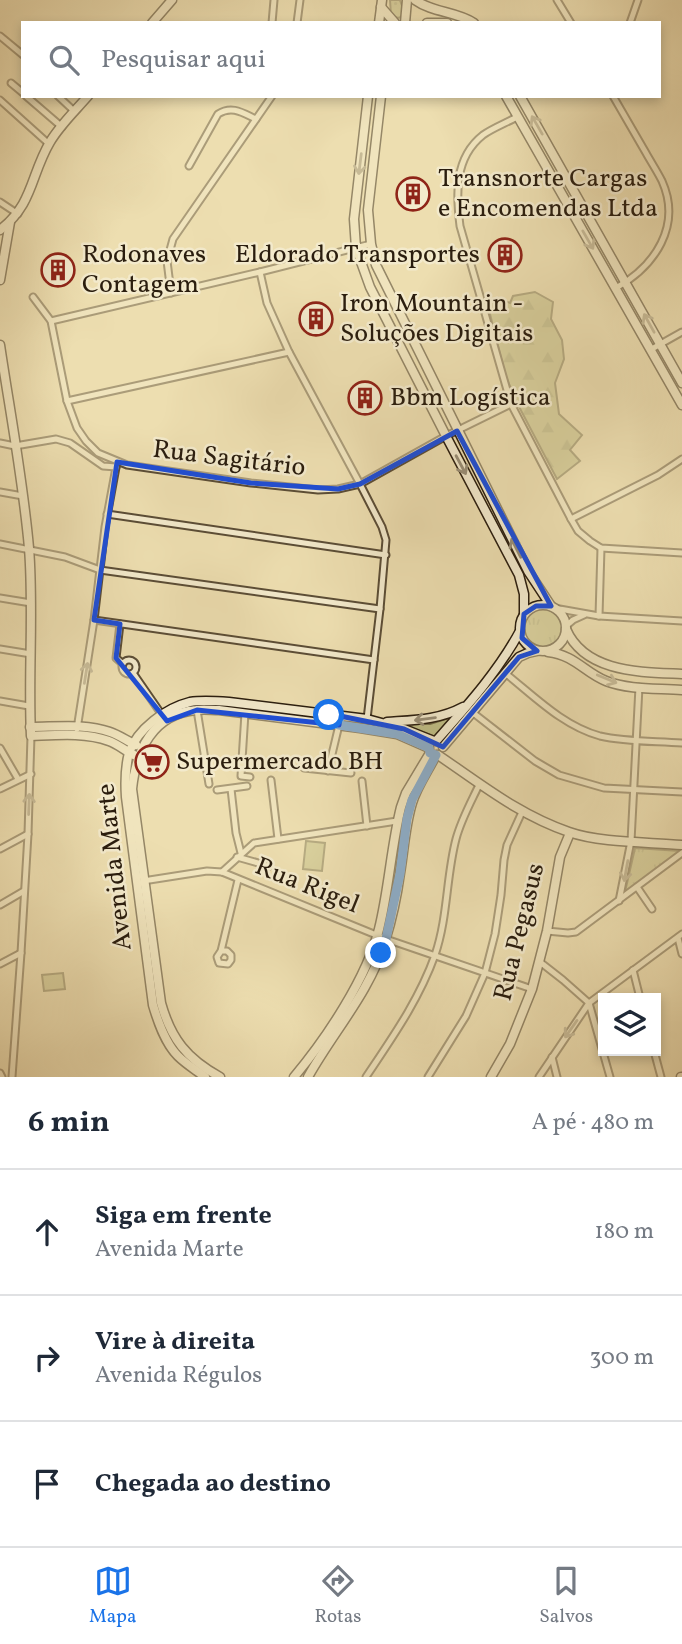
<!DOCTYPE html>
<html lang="pt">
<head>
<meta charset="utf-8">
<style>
  :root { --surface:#fff; --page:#f6f6f7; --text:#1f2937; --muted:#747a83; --line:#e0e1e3; --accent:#1a73e8 }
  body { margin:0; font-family:Vollkorn,serif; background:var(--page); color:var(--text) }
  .controls { position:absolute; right:21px; bottom:21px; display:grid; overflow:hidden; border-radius:0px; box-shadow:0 4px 10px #0003 }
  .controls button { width:63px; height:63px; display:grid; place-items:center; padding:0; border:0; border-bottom:2px solid var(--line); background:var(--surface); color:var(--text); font:35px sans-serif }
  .stop { position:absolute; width:21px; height:21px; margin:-16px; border:5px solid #1a73e8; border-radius:50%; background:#fff }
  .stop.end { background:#1a73e8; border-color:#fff; box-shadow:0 2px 7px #0008 }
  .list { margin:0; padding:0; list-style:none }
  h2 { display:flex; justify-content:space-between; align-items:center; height:91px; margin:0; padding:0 28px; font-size:30px }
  h2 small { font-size:23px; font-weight:400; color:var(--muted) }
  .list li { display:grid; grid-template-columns:46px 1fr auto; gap:21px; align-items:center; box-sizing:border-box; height:126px; padding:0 28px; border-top:2px solid var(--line) }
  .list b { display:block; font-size:26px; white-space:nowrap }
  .list p { margin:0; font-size:23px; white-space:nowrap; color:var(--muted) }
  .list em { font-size:23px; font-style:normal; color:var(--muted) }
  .icon { flex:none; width:38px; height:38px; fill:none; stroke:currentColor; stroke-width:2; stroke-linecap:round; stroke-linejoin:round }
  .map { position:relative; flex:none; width:682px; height:1077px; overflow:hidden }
  .search { position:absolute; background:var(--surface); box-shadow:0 4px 10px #0003; left:21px; right:21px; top:21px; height:77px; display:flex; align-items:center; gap:18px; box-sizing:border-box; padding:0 24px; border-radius:0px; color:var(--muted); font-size:26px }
  .sheet { height:469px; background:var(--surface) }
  nav { display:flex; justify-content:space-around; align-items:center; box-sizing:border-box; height:98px; border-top:2px solid var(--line); background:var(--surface); font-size:19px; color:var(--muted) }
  nav a { display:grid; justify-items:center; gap:4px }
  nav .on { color:var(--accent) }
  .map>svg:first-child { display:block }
  .grass { fill:url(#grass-dots); stroke:#756e4a; stroke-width:2 }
  .forest { fill:url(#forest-firs); stroke:#756e4a; stroke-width:2 }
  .park { fill:url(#park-tufts); stroke:#756e4a; stroke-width:2 }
  .pitch { fill:#c0bf86; stroke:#756e4a; stroke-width:2 }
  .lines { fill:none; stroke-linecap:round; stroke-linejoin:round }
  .street-casing { stroke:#5b4d36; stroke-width:9 }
  .secondary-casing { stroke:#2a1d0e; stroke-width:11 }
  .street { stroke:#f3eacc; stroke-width:5 }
  .secondary { stroke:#f3eacc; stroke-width:8 }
  .oneway { stroke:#998e76 }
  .route { stroke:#1a73e8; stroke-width:9 }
  .marked { fill:none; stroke:#1d4ed8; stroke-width:5; stroke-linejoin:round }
  .labels { text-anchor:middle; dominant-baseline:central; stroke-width:5; stroke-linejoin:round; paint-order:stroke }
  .poi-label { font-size:26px; fill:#2a1d0e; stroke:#f3eacc; text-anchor:start }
  .street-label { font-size:26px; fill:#2a1d0e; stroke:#f3eacc }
</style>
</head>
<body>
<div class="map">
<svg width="682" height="1077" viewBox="0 0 682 1077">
  <defs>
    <pattern id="grass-dots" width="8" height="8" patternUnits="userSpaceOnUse" patternTransform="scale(1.75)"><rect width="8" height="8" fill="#c0bf86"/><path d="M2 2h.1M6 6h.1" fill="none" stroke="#a5a472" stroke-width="1.8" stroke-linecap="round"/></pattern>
    <pattern id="forest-firs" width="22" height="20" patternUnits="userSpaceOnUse" patternTransform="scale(1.75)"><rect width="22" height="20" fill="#c0bf86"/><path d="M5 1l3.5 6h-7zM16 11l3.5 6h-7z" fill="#a5a472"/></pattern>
    <pattern id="park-tufts" width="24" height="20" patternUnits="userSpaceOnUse" patternTransform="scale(1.75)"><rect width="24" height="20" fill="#c0bf86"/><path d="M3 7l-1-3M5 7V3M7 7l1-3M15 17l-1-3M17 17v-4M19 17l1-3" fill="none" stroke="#a5a472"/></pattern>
  </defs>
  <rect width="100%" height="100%" fill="#eddeb0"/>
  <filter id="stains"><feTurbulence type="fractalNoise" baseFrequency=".00286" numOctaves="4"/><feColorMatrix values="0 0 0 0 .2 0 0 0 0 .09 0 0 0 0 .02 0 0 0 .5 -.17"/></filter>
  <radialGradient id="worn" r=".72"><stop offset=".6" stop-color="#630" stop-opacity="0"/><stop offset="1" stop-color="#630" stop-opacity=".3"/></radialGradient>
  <!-- grass -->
  <path class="grass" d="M390,0H400C404,9 405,24 391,15Z"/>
  <!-- forest -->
  <polygon class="forest" points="535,292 553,302 551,319 562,340 564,359 555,383 559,414 582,435 570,450 580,461 557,479 516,401 505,374 488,306 492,301 499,298 510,303 513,296"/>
  <!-- park -->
  <g class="park">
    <circle cx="543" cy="629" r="20"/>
    <polygon points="452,717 435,737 399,723 430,724"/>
    <polygon points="635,848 680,851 625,892"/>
  </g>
  <!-- pitch -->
  <g class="pitch">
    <polygon points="306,841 325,843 322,871 303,869"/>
    <polygon points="63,973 65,989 44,991 42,975"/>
  </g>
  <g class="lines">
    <defs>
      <g id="street">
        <polyline points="557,0 571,23"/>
        <polyline points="272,23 274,0"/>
        <polyline points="297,23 300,0"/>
        <polyline points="630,23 638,0"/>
        <polyline points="0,36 23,55"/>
        <polyline points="11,83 23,93"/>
        <polyline points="26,96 62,127"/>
        <polyline points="58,96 74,111"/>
        <path d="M613,96C624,115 635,134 646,153C651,162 657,171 662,181C682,226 655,266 616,288"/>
        <polyline points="0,100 49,144"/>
        <path d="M517,117C506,123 493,128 483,135C454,158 456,194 460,226L511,404L571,519L578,531L590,541L601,548L682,553"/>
        <path d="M189,166L218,114C232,105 243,113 256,119"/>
        <polyline points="0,202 18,214"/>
        <polyline points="260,272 267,303 289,352 360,484 382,527 386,540 380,609 367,719"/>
        <polyline points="171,293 167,261 173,239 272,96"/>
        <polyline points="33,297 51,321 67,401 77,428 86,441 98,453 127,465 251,483 318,490 338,489 360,484 446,436 511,404"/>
        <polyline points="51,321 260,272 371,244"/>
        <polyline points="650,350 682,332"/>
        <polyline points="67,401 289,352"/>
        <polyline points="0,443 15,446 56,439 70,443 103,466 116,467"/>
        <polyline points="0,492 23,496"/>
        <polyline points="107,514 386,555"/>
        <polyline points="571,519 658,475 682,459"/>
        <polyline points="0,544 65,557 100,570 380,609"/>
        <polyline points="0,598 31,603"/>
        <polyline points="554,608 599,616 682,621"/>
        <polyline points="599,616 601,548"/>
        <polyline points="94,620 374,660"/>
        <polyline points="120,624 116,658 123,664"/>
        <polyline points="566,626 573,620 584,615"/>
        <polyline points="0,649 31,654"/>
        <circle cx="129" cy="667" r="7"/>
        <polyline points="133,673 162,715"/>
        <path d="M505,673C534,696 563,726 600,736C626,742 655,741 682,743"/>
        <polyline points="0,701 29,706"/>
        <polyline points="197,710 209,784"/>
        <polyline points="472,712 535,761 559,775 604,788 682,792"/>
        <polyline points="245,713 241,776 250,777"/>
        <polyline points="77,729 94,620 105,527 117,462"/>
        <polyline points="0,748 18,779"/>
        <polyline points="304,768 351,773"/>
        <polyline points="328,771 339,725"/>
        <polyline points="271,780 278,839"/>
        <polyline points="362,781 367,826"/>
        <polyline points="0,789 31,774"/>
        <polyline points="231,789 236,833 241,853"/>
        <polyline points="217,790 247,786"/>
        <polyline points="0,849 28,834"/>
        <polyline points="237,857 269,866"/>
        <polyline points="222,872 254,843 397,821"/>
        <polyline points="143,881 207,871 222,872 386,939 532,989"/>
        <polyline points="637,887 652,909"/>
        <polyline points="619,901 631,841 639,687"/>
        <polyline points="0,905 24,891"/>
        <polyline points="547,931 568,933 576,932 682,853"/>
        <polyline points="678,938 682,954"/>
        <polyline points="221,951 227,951 231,955 231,960 228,964 219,963 217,957 221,951 238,880"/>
        <polyline points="540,962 563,980 589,1003 610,1077"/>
        <polyline points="0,964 21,953"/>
        <polyline points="633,970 640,998"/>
        <polyline points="654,1051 661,1077"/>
        <polyline points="552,1057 557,1077"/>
        <polyline points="0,1073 2,1077"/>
        <polyline points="12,1077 21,953 28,834 31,736"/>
        <path d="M366,1077C392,1038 419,1000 435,955C448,917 446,877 456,839C461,820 471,802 479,785"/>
        <polyline points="428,1077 466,1016 485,973 495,934 501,895 504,860 507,845 522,812"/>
        <polyline points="539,1077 589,1003 682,934"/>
      </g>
      <g id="secondary">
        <path d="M415,0C433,13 456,11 474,23"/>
        <polyline points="381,7 395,23"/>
        <polyline points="152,23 172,0"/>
        <polyline points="379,23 382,0"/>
        <polyline points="405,23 407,0"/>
        <polyline points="427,23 447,23"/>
        <polyline points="368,96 354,219 356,248 370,287 446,436 519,575 524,594 524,614"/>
        <polyline points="381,96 368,210 371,244 376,265 528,571 551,606"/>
        <polyline points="506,96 682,405"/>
        <polyline points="520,96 682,383"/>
        <path d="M0,230C34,203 30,176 50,142C60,125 75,111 88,96"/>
        <polyline points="0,280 10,222"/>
        <path d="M0,345C10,412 23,480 29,548C34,611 28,673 31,736C56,735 85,732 109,741C118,744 125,751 134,755"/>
        <circle cx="543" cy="628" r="23"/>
        <path d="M566,629C585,673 641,672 682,674"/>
        <path d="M548,652C575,655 585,673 606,681C629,690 658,688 682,690"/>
        <path d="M387,722C414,720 439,720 463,707"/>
        <path d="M30,727C56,727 85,723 110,732C119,735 127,741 136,745"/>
        <path d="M436,741C466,707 498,672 520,631"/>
        <polyline points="443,747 519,657 528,653 537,651"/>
        <path d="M438,755C481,784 519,815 569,832C600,843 648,842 682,845"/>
        <path d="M205,1077C196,1070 186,1064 178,1056C165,1043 158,1022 153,1005L126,797C125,782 125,768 129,753C137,729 166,708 190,702C202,700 216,701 229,702L367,719L404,729L434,741"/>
        <path d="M220,1077C187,1059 171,1039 161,1003L132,789C136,750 153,714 196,710C204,709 211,710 219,710L360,728L397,734L429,748"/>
        <path d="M294,1077C326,1039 367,978 379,929C389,889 391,847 401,807L406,793L430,753"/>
        <path d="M308,1077C333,1032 370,992 385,941C392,919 397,895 400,873C404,849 405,826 412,803C417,786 428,771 436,755"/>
        <polyline points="491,1077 510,1044 532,989 547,931 560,857 570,833"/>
        <polyline points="681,1077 682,1077"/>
      </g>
    </defs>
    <!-- street casing -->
    <use href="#street" class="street-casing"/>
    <!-- secondary casing -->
    <use href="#secondary" class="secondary-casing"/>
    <!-- street -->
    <use href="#street" class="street"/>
    <!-- secondary -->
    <use href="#secondary" class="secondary"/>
  </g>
  <!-- one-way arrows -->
  <defs><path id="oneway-shaft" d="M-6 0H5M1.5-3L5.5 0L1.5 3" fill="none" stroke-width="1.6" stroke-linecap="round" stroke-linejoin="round" transform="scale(1.75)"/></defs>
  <g class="oneway">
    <use href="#oneway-shaft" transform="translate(537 125) rotate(-120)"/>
    <use href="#oneway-shaft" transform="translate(360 164) rotate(97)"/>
    <use href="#oneway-shaft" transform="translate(588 240) rotate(60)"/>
    <use href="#oneway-shaft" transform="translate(649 323) rotate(-119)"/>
    <use href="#oneway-shaft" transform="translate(461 465) rotate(62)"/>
    <use href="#oneway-shaft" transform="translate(516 548) rotate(-117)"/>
    <use href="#oneway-shaft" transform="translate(86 673) rotate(-81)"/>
    <use href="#oneway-shaft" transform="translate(607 679) rotate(22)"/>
    <use href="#oneway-shaft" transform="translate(425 719) rotate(173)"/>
    <use href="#oneway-shaft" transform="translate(29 804) rotate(-88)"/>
    <use href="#oneway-shaft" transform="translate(626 871) rotate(100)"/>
    <use href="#oneway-shaft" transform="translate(571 1029) rotate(125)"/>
  </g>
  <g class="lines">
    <!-- route -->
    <polyline class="route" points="329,715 340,716 339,725 397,734 429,748 430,753 436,755 412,800 407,819 400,874 386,939 381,953"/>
  </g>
  <!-- marked area -->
  <path d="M0 0H682V1077H0ZM457,431L551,606H536L524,614L522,638L537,651L519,657L443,747L404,729L340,716L339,725L197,710L167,721L116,658L120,624L94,620L117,462L251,483L338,489L360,484Z" fill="#eddeb0" fill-opacity=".55" fill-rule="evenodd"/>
  <path class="marked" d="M457,431L551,606H536L524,614L522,638L537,651L519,657L443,747L404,729L340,716L339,725L197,710L167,721L116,658L120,624L94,620L117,462L251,483L338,489L360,484Z"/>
  <!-- icons -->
  <defs>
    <symbol id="building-ring" viewBox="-11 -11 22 22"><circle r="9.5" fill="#f3eacc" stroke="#8f2418" stroke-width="1.5"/><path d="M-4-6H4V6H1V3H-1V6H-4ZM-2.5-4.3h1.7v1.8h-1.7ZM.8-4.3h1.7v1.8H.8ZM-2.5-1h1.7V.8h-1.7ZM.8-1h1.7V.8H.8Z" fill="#8f2418"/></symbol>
    <symbol id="supermarket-ring" viewBox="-11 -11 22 22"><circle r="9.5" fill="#f3eacc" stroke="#8f2418" stroke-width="1.5"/><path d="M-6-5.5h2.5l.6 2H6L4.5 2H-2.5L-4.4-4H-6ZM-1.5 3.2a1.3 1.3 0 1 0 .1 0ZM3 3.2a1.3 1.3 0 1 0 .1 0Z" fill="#8f2418"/></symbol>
  </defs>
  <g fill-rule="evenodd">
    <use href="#building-ring" x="394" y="175" width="38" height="38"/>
    <use href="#building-ring" x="486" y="236" width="38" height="38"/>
    <use href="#building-ring" x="39" y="251" width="38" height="38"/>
    <use href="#building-ring" x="297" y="300" width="38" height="38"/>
    <use href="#building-ring" x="346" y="379" width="38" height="38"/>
    <use href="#supermarket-ring" x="133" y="743" width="38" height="38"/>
  </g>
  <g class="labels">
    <!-- poi labels -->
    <g class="poi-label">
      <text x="438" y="179">Transnorte Cargas<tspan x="438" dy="30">e Encomendas Ltda</tspan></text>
      <text x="82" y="255">Rodonaves<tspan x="82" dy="30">Contagem</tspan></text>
      <text x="480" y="255" text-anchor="end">Eldorado Transportes</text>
      <text x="340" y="304">Iron Mountain -<tspan x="340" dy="30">Soluções Digitais</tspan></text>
      <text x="390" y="398">Bbm Logística</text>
      <text x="176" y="762">Supermercado BH</text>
    </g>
    <!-- street labels -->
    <g class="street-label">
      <text transform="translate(229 459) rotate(7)">Rua Sagitário</text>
      <text transform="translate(115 867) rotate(-96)">Avenida Marte</text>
      <text transform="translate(307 886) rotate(22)">Rua Rigel</text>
      <text transform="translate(520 932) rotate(-76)">Rua Pegasus</text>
    </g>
  </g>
  <rect width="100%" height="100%" filter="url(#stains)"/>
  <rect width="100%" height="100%" fill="url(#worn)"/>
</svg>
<div class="controls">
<button><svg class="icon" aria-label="layers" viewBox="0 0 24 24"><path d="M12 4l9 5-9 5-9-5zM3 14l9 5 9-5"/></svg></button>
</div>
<div class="stop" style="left:329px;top:715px"></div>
<div class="stop end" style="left:381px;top:953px"></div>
<div class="search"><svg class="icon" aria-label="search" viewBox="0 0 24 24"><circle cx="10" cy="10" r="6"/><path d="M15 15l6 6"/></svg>Pesquisar aqui</div>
</div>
<section class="sheet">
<h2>6 min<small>A pé · 480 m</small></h2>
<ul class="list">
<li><svg class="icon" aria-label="ahead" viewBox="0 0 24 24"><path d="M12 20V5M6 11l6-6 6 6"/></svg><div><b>Siga em frente</b><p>Avenida Marte</p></div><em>180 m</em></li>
<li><svg class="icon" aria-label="right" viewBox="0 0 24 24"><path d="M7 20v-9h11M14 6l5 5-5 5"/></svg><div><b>Vire à direita</b><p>Avenida Régulos</p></div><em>300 m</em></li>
<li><svg class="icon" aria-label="arrive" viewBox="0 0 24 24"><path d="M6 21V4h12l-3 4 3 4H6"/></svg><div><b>Chegada ao destino</b></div></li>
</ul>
</section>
<nav>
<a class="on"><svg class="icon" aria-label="map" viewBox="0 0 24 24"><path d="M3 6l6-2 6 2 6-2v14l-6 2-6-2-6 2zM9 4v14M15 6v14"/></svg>Mapa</a>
<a><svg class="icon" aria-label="directions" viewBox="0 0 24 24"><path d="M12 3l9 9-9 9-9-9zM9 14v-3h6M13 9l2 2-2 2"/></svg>Rotas</a>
<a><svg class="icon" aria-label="saved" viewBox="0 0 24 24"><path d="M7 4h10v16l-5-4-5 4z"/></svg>Salvos</a>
</nav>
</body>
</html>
